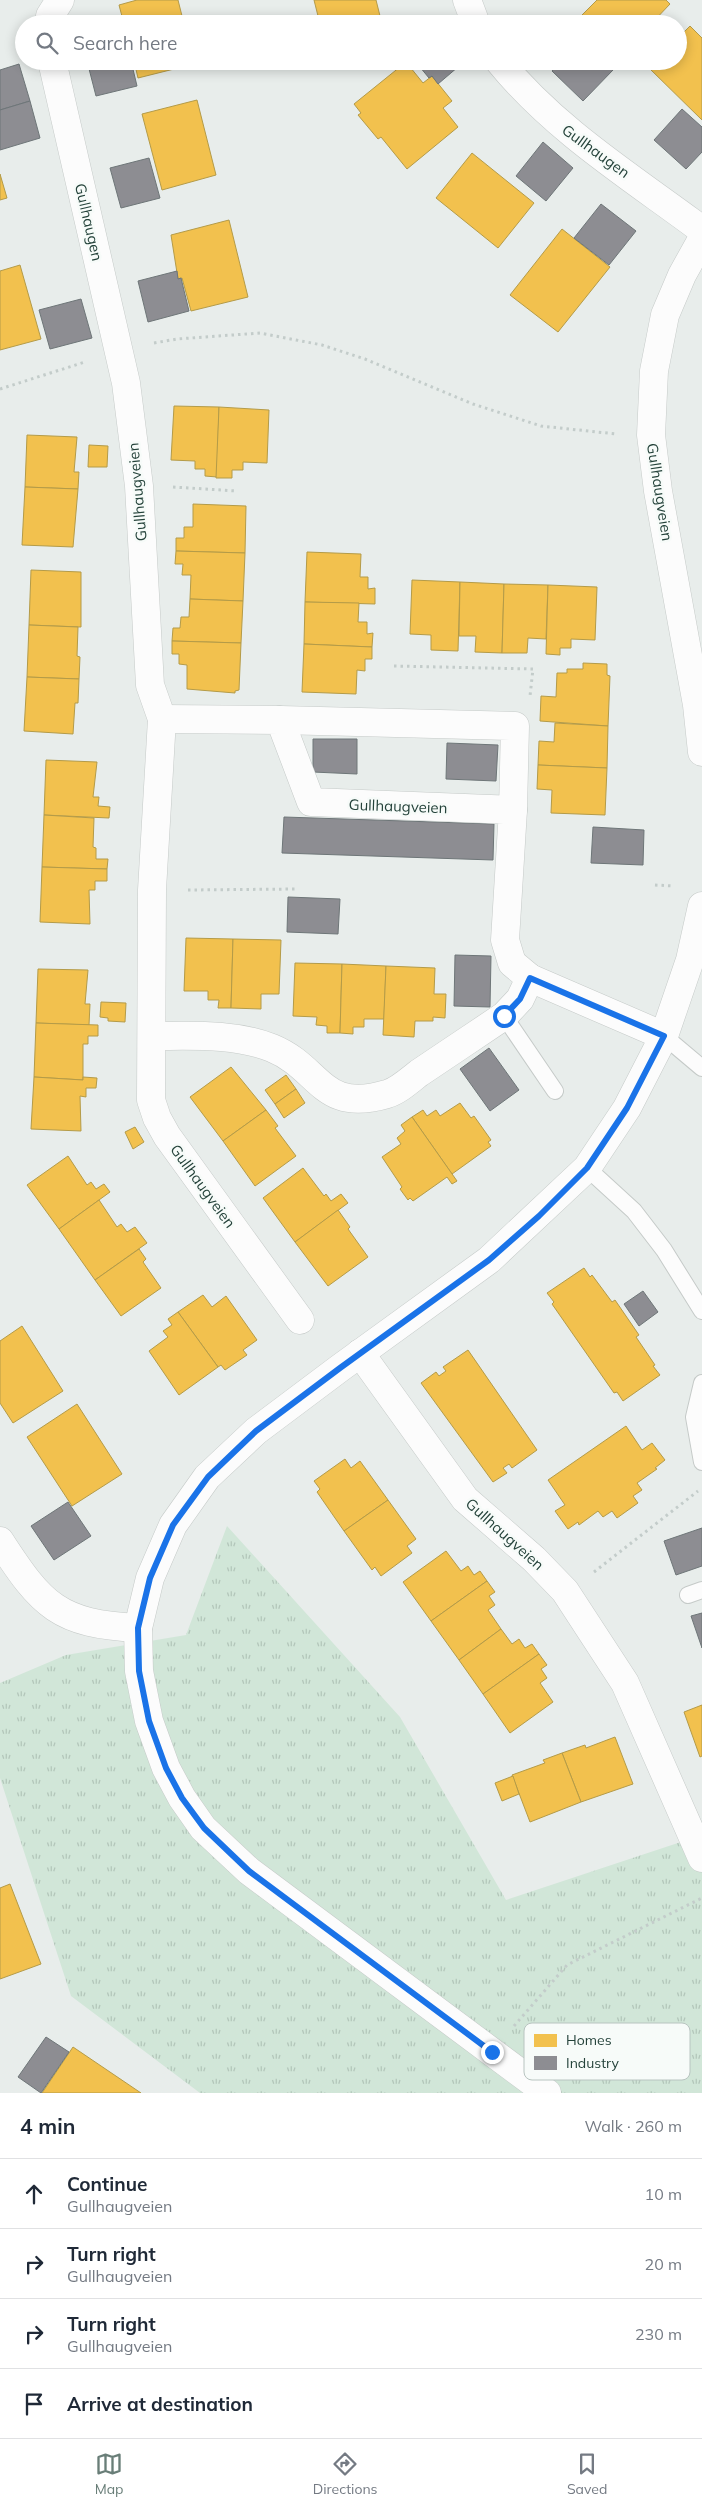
<!DOCTYPE html>
<html lang="en">
<head>
<meta charset="utf-8">
<style>
  :root { --surface:#fff; --page:#f2f2f3; --text:#1f2937; --muted:#747a83; --line:#e0e1e3; --accent:#697e78 }
  body { margin:0; font-family:Mulish,sans-serif; background:var(--page); color:var(--text) }
  .stop { position:absolute; width:15px; height:15px; margin:-11px; border:4px solid #1a73e8; border-radius:50%; background:#fff }
  .stop.end { background:#1a73e8; border-color:#fff; box-shadow:0 1px 5px #0008 }
  .list { margin:0; padding:0; list-style:none }
  h2 { display:flex; justify-content:space-between; align-items:center; height:65px; margin:0; padding:0 20px; font-size:21px }
  h2 small { font-size:16px; font-weight:400; color:var(--muted) }
  .list li { display:grid; grid-template-columns:32px 1fr auto; gap:15px; align-items:center; box-sizing:border-box; height:70px; padding:0 20px; border-top:1px solid var(--line) }
  .list b { display:block; font-size:19px; white-space:nowrap }
  .list p { margin:0; font-size:16px; white-space:nowrap; color:var(--muted) }
  .list em { font-size:16px; font-style:normal; color:var(--muted) }
  .icon { flex:none; width:28px; height:28px; fill:none; stroke:currentColor; stroke-width:2; stroke-linecap:round; stroke-linejoin:round }
  .map { position:relative; flex:none; width:702px; height:2093px; overflow:hidden }
  .search { position:absolute; background:var(--surface); box-shadow:0 2px 12px #0003; left:15px; right:15px; top:15px; height:55px; display:flex; align-items:center; gap:12px; box-sizing:border-box; padding:0 18px; border-radius:28px; color:var(--muted); font-size:19px }
  .sheet { height:345px; background:var(--surface) }
  nav { display:flex; justify-content:space-around; align-items:center; box-sizing:border-box; height:70px; border-top:1px solid var(--line); background:var(--surface); font-size:14px; color:var(--muted) }
  nav a { display:grid; justify-items:center; gap:2px }
  nav .on { color:var(--accent) }
  .map>svg:first-child { display:block }
  .grass { fill:url(#grass-tufts) }
  .homes { fill:#f2c14e; stroke:#b49b48 }
  .industry { fill:#8d8d92; stroke:#6e7678 }
  .lines { fill:none; stroke-linecap:round; stroke-linejoin:round }
  .service-casing { stroke:#c5cac8; stroke-width:18 }
  .minor-casing { stroke:#c5cac8; stroke-width:29 }
  .path { stroke:#c3ccca; stroke-width:3; stroke-dasharray:2.5 4; stroke-linecap:butt }
  .service { stroke:#fcfcfc; stroke-width:16 }
  .minor { stroke:#fcfcfc; stroke-width:28 }
  .route { stroke:#1a73e8; stroke-width:6 }
  .labels { text-anchor:middle; dominant-baseline:central; stroke-width:5; stroke-linejoin:round; paint-order:stroke }
  .street-label { font-size:15px; fill:#24423a; stroke:#f7fbf9 }
  .key { fill:#f7fbf9; stroke:#b8c4c0; stroke-width:1 }
  .key-label { font-size:14px; fill:#24423a }
</style>
</head>
<body>
<div class="map">
<svg width="702" height="2093" viewBox="0 0 702 2093">
  <defs>
    <pattern id="grass-tufts" width="24" height="20" patternUnits="userSpaceOnUse" patternTransform="scale(1.25)"><rect width="24" height="20" fill="#d1e6d8"/><path d="M3 7l-1-3M5 7V3M7 7l1-3M15 17l-1-3M17 17v-4M19 17l1-3" fill="none" stroke="#b3c6ba"/></pattern>
  </defs>
  <rect width="100%" height="100%" fill="#e8edeb"/>
  <!-- grass -->
  <polygon class="grass" points="227,1526 400,1717 506,1900 702,1835 702,2093 200,2093 71,1996 0,1778 0,1683 66,1655 186,1635"/>
  <!-- homes -->
  <g class="homes">
    <polygon points="137,0 178,0 184,24 124,24 119,5"/>
    <polygon points="314,0 376,0 382,24 320,24"/>
    <polygon points="597,0 666,0 670,4 651,24 577,24 575,22"/>
    <polygon points="690,26 702,38 702,120 649,68 655,61 678,61 678,38"/>
    <polygon points="134,61 193,61 194,64 138,78"/>
    <polygon points="406,62 423,83 432,76 452,101 443,108 458,127 407,169 381,137 378,139 358,115 361,113 354,104"/>
    <polygon points="197,100 216,175 162,190 142,114"/>
    <polygon points="472,153 534,203 498,248 436,198"/>
    <polygon points="0,174 7,198 0,200"/>
    <polygon points="229,220 248,297 191,311 182,278 178,279 171,235"/>
    <polygon points="562,229 610,267 558,332 510,295"/>
    <polygon points="20,265 41,339 0,350 0,271"/>
    <polygon points="174,406 219,407 217,477 205,476 205,469 195,469 195,461 171,460"/>
    <polygon points="219,407 269,410 267,463 243,462 243,470 232,470 232,478 216,478"/>
    <polygon points="27,435 77,437 74,472 79,472 78,489 25,487"/>
    <polygon points="89,445 108,446 107,467 88,467"/>
    <polygon points="25,487 78,489 73,547 22,545"/>
    <polygon points="193,504 246,506 245,553 176,551 176,538 184,538 184,527 193,527"/>
    <polygon points="176,551 245,553 243,601 190,599 191,575 182,575 183,564 175,564"/>
    <polygon points="307,552 361,554 360,577 368,577 368,589 375,588 375,604 305,602"/>
    <polygon points="31,570 81,572 81,627 29,625"/>
    <polygon points="412,580 460,582 458,651 431,650 431,635 410,634"/>
    <polygon points="460,582 504,584 502,653 475,652 476,636 459,636"/>
    <polygon points="504,584 548,585 546,639 528,638 527,653 502,653"/>
    <polygon points="548,585 597,587 595,640 571,639 571,648 560,648 560,655 546,654"/>
    <polygon points="190,599 243,601 241,643 172,641 173,628 180,628 181,617 189,617"/>
    <polygon points="305,602 359,603 358,622 367,622 367,634 373,633 372,647 304,644"/>
    <polygon points="29,625 78,627 77,656 80,657 79,679 27,677"/>
    <polygon points="172,641 241,643 239,690 235,691 235,693 187,689 187,665 179,664 179,654 172,654"/>
    <polygon points="304,644 372,647 372,659 365,659 365,671 357,670 356,694 302,692"/>
    <polygon points="583,663 607,664 607,675 610,676 608,726 540,721 541,696 556,697 557,673 567,673 567,669 583,669"/>
    <polygon points="27,677 79,679 78,703 75,703 73,734 24,731"/>
    <polygon points="555,723 608,726 607,768 538,765 539,741 554,742"/>
    <polygon points="46,760 97,762 93,797 99,797 98,806 110,807 109,818 44,815"/>
    <polygon points="538,765 607,768 605,815 551,813 552,790 537,789"/>
    <polygon points="44,815 94,818 93,847 96,848 96,859 108,859 107,869 42,867"/>
    <polygon points="42,867 107,869 107,881 95,881 95,890 89,890 90,924 40,922"/>
    <polygon points="186,938 233,939 231,1008 218,1008 219,1000 208,1000 208,991 184,991"/>
    <polygon points="233,939 281,940 279,994 261,994 261,1009 231,1008"/>
    <polygon points="295,963 342,964 340,1033 327,1033 327,1026 316,1025 317,1017 293,1016"/>
    <polygon points="342,964 386,966 384,1019 364,1019 364,1027 353,1027 353,1034 340,1033"/>
    <polygon points="386,966 435,968 434,994 446,994 445,1018 433,1017 433,1021 415,1021 414,1037 383,1035"/>
    <polygon points="38,969 88,970 85,1004 90,1004 89,1025 36,1023"/>
    <polygon points="101,1002 126,1003 125,1022 108,1021 108,1018 100,1017"/>
    <polygon points="36,1023 98,1025 98,1036 88,1036 88,1044 83,1044 83,1080 34,1077"/>
    <polygon points="231,1067 266,1110 223,1141 190,1097"/>
    <polygon points="286,1075 296,1089 275,1104 265,1090"/>
    <polygon points="34,1077 83,1080 83,1077 97,1078 96,1088 86,1088 86,1097 80,1096 81,1131 31,1129"/>
    <polygon points="296,1089 305,1103 284,1118 275,1104"/>
    <polygon points="460,1103 471,1118 474,1116 491,1140 488,1142 491,1146 452,1174 412,1117 423,1110 427,1116 436,1110 440,1116"/>
    <polygon points="266,1110 278,1126 275,1128 296,1156 255,1186 223,1141"/>
    <polygon points="412,1117 457,1181 452,1184 447,1177 413,1201 410,1198 408,1200 400,1189 402,1187 382,1157 401,1144 397,1138 405,1131 401,1125"/>
    <polygon points="135,1127 144,1142 133,1149 125,1132"/>
    <polygon points="68,1156 87,1185 91,1182 96,1189 104,1184 110,1192 59,1229 27,1185"/>
    <polygon points="303,1168 324,1196 326,1194 331,1201 341,1194 348,1203 295,1242 263,1198"/>
    <polygon points="99,1200 117,1227 121,1224 127,1232 135,1227 147,1243 95,1280 59,1229"/>
    <polygon points="338,1210 350,1227 348,1229 368,1257 328,1286 295,1242"/>
    <polygon points="139,1249 146,1259 143,1262 161,1288 121,1316 95,1280"/>
    <polygon points="584,1268 590,1277 592,1275 612,1302 615,1300 639,1335 636,1337 655,1365 653,1366 660,1375 623,1401 617,1392 614,1393 552,1304 554,1302 547,1293"/>
    <polygon points="203,1295 212,1307 226,1296 257,1340 243,1350 247,1355 225,1370 221,1365 218,1367 178,1312"/>
    <polygon points="178,1312 218,1367 179,1395 149,1351 168,1337 163,1331 172,1325 168,1319"/>
    <polygon points="22,1326 63,1391 13,1423 0,1403 0,1341"/>
    <polygon points="468,1350 537,1450 512,1468 509,1464 503,1468 507,1473 493,1482 421,1383 436,1372 439,1376 446,1371 443,1367"/>
    <polygon points="77,1404 122,1474 72,1506 27,1437"/>
    <polygon points="626,1426 642,1450 652,1443 665,1460 655,1468 657,1469 637,1483 642,1490 633,1496 638,1503 617,1518 612,1511 603,1517 598,1511 579,1525 578,1522 568,1529 555,1511 565,1505 548,1480"/>
    <polygon points="345,1459 351,1468 360,1461 388,1500 344,1531 317,1492 320,1489 314,1481"/>
    <polygon points="388,1500 416,1539 407,1546 412,1553 381,1576 375,1567 372,1570 344,1531"/>
    <polygon points="446,1551 461,1571 468,1566 474,1575 480,1571 487,1581 431,1621 403,1582"/>
    <polygon points="487,1581 495,1592 489,1596 495,1605 488,1610 501,1629 459,1660 431,1621"/>
    <polygon points="501,1629 512,1644 519,1639 525,1648 532,1644 539,1654 483,1694 459,1660"/>
    <polygon points="539,1654 547,1665 541,1669 547,1678 540,1683 553,1702 510,1733 483,1694"/>
    <polygon points="702,1705 702,1756 700,1757 684,1712"/>
    <polygon points="615,1737 633,1784 581,1802 562,1753 585,1745 586,1748"/>
    <polygon points="562,1753 581,1802 530,1822 512,1775 545,1763 543,1760"/>
    <polygon points="513,1776 519,1794 502,1801 495,1783"/>
    <polygon points="10,1884 41,1964 0,1979 0,1888"/>
    <polygon points="73,2047 141,2093 42,2093"/>
  </g>
  <!-- industry -->
  <g class="industry">
    <polygon points="87,61 131,61 137,86 96,96"/>
    <polygon points="415,61 465,61 438,84 432,76 429,78"/>
    <polygon points="561,61 604,61 613,70 583,101 552,71"/>
    <polygon points="19,64 30,101 0,110 0,70"/>
    <polygon points="30,101 40,138 0,150 0,110"/>
    <polygon points="682,109 702,127 702,152 686,169 654,140"/>
    <polygon points="543,142 573,168 546,201 516,176"/>
    <polygon points="149,158 160,198 121,208 110,168"/>
    <polygon points="601,204 636,231 609,265 574,238"/>
    <polygon points="177,271 178,279 181,278 189,311 148,322 138,281"/>
    <polygon points="81,299 92,338 50,349 39,310"/>
    <polygon points="313,739 357,739 357,774 313,772"/>
    <polygon points="447,743 498,745 496,781 446,779"/>
    <polygon points="284,817 494,824 493,860 282,853"/>
    <polygon points="593,827 644,830 643,865 591,863"/>
    <polygon points="288,897 340,899 338,934 287,932"/>
    <polygon points="455,955 491,956 490,1007 454,1006"/>
    <polygon points="489,1048 519,1090 490,1111 460,1069"/>
    <polygon points="643,1291 658,1312 639,1326 624,1304"/>
    <polygon points="68,1502 91,1536 54,1560 31,1526"/>
    <polygon points="702,1528 702,1566 676,1575 664,1541"/>
    <polygon points="702,1613 702,1648 691,1616"/>
    <polygon points="46,2037 69,2052 41,2093 18,2077"/>
  </g>
  <g class="lines">
    <defs>
      <g id="service">
        <polyline points="504,1016 555,1091"/>
        <polyline points="664,1036 702,1068"/>
        <polyline points="587,1168 634,1211 664,1250 702,1311"/>
        <polyline points="702,1383 694,1417 702,1462"/>
        <polyline points="688,1595 702,1590"/>
      </g>
      <g id="minor">
        <polyline points="467,0 476,24"/>
        <polyline points="49,24 50,16 60,0"/>
        <polyline points="52,61 126,383 139,486 150,685 162,719 152,890 151,1100 157,1118 167,1136 300,1320"/>
        <path d="M499,61C555,130 631,177 702,230"/>
        <polyline points="702,239 682,275 665,315 654,371 651,435 658,491 697,705 702,752"/>
        <polyline points="162,719 280,720 311,802 513,810 505,940 512,963 530,978 664,1036"/>
        <polyline points="280,720 515,726 513,810"/>
        <path d="M152,1036C192,1036 234,1033 272,1048C321,1068 321,1114 387,1094C398,1091 410,1080 419,1073C447,1054 476,1035 504,1016L520,999L530,978"/>
        <polyline points="360,1353 465,1499 534,1559 565,1591 625,1683 702,1858"/>
        <path d="M0,1541C42,1606 59,1624 138,1628"/>
        <polyline points="547,2093 249,1871 203,1828 182,1798 166,1768 149,1721 139,1671 138,1628 150,1578 173,1525 207,1477 256,1431 340,1368 489,1260 587,1168 627,1108 664,1036 690,960 702,906"/>
      </g>
    </defs>
    <!-- service casing -->
    <use href="#service" class="service-casing"/>
    <!-- minor casing -->
    <use href="#minor" class="minor-casing"/>
    <!-- path -->
    <g class="path">
      <polyline points="154,343 177,339 260,333 322,345 365,359 473,404 541,426 616,434"/>
      <polyline points="0,389 85,362"/>
      <polyline points="173,487 237,491"/>
      <polyline points="394,666 533,669 530,696"/>
      <polyline points="655,885 674,886"/>
      <polyline points="188,890 295,889"/>
      <polyline points="594,1572 698,1491"/>
      <polyline points="514,2026 567,1965 702,1898"/>
    </g>
    <!-- service -->
    <use href="#service" class="service"/>
    <!-- minor -->
    <use href="#minor" class="minor"/>
  </g>
  <g class="lines">
    <!-- route -->
    <polyline class="route" points="492,2052 249,1871 204,1828 182,1798 166,1768 149,1721 139,1671 138,1628 150,1578 173,1525 208,1477 256,1431 340,1368 489,1260 539,1216 587,1168 627,1108 664,1036 530,978 520,999 504,1016"/>
  </g>
  <g class="labels">
    <!-- street labels -->
    <g class="street-label">
      <text transform="translate(596 151) rotate(36)">Gullhaugen</text>
      <text transform="translate(89 222) rotate(77)">Gullhaugen</text>
      <text transform="translate(137 492) rotate(-95)">Gullhaugveien</text>
      <text transform="translate(660 492) rotate(81)">Gullhaugveien</text>
      <text transform="translate(398 806) rotate(2)">Gullhaugveien</text>
      <text transform="translate(203 1186) rotate(54)">Gullhaugveien</text>
      <text transform="translate(505 1534) rotate(42)">Gullhaugveien</text>
    </g>
  </g>
  <!-- legend -->
  <rect x="524" y="2023" width="166" height="57" rx="8" class="key"/>
  <rect x="534" y="2034" width="23" height="13" fill="#f2c14e"/>
  <rect x="534" y="2056" width="23" height="14" fill="#8d8d92"/>
  <g class="key-label">
    <text x="566" y="2045">Homes</text>
    <text x="566" y="2068">Industry</text>
  </g>
</svg>
<div class="stop" style="left:504px;top:1016px"></div>
<div class="stop end" style="left:492px;top:2052px"></div>
<div class="search"><svg class="icon" aria-label="search" viewBox="0 0 24 24"><circle cx="10" cy="10" r="6"/><path d="M15 15l6 6"/></svg>Search here</div>
</div>
<section class="sheet">
<h2>4 min<small>Walk · 260 m</small></h2>
<ul class="list">
<li><svg class="icon" aria-label="ahead" viewBox="0 0 24 24"><path d="M12 20V5M6 11l6-6 6 6"/></svg><div><b>Continue</b><p>Gullhaugveien</p></div><em>10 m</em></li>
<li><svg class="icon" aria-label="right" viewBox="0 0 24 24"><path d="M7 20v-9h11M14 6l5 5-5 5"/></svg><div><b>Turn right</b><p>Gullhaugveien</p></div><em>20 m</em></li>
<li><svg class="icon" aria-label="right" viewBox="0 0 24 24"><path d="M7 20v-9h11M14 6l5 5-5 5"/></svg><div><b>Turn right</b><p>Gullhaugveien</p></div><em>230 m</em></li>
<li><svg class="icon" aria-label="arrive" viewBox="0 0 24 24"><path d="M6 21V4h12l-3 4 3 4H6"/></svg><div><b>Arrive at destination</b></div></li>
</ul>
</section>
<nav>
<a class="on"><svg class="icon" aria-label="map" viewBox="0 0 24 24"><path d="M3 6l6-2 6 2 6-2v14l-6 2-6-2-6 2zM9 4v14M15 6v14"/></svg>Map</a>
<a><svg class="icon" aria-label="directions" viewBox="0 0 24 24"><path d="M12 3l9 9-9 9-9-9zM9 14v-3h6M13 9l2 2-2 2"/></svg>Directions</a>
<a><svg class="icon" aria-label="saved" viewBox="0 0 24 24"><path d="M7 4h10v16l-5-4-5 4z"/></svg>Saved</a>
</nav>
</body>
</html>
